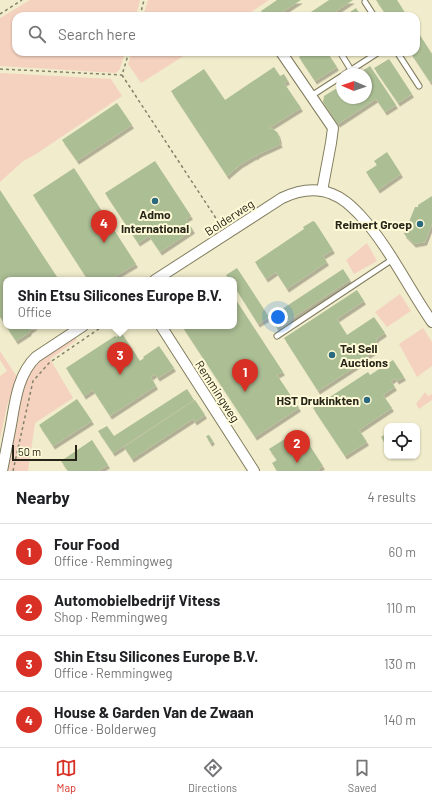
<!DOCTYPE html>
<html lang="en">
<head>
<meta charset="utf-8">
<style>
  :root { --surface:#fff; --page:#f2f2f2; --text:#202124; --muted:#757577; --line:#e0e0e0; --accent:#d93025 }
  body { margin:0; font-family:Barlow,sans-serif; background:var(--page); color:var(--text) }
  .controls { position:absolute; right:12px; bottom:12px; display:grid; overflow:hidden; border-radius:8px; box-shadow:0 1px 3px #0004 }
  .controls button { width:36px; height:36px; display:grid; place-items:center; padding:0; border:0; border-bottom:1px solid var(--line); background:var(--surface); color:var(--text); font:20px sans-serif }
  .compass { position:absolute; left:336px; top:68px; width:36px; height:36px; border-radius:50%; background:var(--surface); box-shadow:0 1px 3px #0004; rotate:272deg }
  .scale { position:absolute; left:12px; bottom:10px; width:65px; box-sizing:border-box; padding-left:4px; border:2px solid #262518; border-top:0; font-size:11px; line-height:14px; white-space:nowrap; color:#262518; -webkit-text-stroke:3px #fffbd9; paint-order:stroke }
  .you { position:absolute; left:278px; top:317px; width:14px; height:14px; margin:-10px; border:3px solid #fff; border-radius:50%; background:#1a73e8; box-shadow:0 0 0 6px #1a73e833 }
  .badge { display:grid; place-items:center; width:26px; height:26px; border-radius:50%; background:var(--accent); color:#fff; font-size:13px; font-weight:700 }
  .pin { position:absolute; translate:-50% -33px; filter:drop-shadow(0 1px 2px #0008) }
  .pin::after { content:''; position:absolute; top:21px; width:14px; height:12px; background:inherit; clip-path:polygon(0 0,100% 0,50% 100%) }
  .popup { position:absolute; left:3px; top:277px; width:234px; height:52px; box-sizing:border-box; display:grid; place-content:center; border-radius:8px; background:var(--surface); filter:drop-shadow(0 1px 3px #0005); font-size:13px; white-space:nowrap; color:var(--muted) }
  .popup b { font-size:15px; color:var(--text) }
  .popup::after { content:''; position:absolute; left:50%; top:100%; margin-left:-8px; border:8px solid transparent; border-top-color:var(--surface) }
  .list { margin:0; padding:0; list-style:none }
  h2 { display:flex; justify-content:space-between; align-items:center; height:52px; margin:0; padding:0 16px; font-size:17px }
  h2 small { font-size:13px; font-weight:400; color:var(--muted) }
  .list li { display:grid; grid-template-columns:26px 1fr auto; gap:12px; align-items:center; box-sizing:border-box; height:56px; padding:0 16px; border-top:1px solid var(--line) }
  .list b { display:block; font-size:15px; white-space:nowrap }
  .list p { margin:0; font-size:13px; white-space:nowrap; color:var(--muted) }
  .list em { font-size:13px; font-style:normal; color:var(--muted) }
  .icon { flex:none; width:22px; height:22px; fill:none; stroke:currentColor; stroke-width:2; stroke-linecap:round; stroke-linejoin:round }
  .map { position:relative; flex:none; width:432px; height:471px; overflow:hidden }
  .search { position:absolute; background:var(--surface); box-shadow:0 1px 3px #0004; left:12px; right:12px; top:12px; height:44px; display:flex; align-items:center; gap:10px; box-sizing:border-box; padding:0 14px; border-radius:12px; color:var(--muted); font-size:15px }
  .sheet { height:276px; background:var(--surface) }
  nav { display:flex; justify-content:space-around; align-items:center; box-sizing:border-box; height:56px; border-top:1px solid var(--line); background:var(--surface); font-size:11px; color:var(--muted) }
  nav a { display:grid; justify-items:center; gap:2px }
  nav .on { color:var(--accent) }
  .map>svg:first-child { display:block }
  .green { fill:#f4d2bf }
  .building { fill:#acbe94; filter:url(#shadow) }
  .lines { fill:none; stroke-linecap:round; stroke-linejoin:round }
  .lane-casing { stroke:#807c5e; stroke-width:7 }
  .street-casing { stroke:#807c5e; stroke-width:12 }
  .path { stroke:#83816a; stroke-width:1.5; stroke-dasharray:3 3; stroke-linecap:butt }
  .lane { stroke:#fff; stroke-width:5 }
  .street { stroke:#fff; stroke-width:10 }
  .poi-dot { fill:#2b697f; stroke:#fffbd9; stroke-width:1.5 }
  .labels { text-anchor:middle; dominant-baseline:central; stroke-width:4; stroke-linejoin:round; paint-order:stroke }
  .poi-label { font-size:12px; font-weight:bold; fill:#262518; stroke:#fffbd9; text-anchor:end }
  .street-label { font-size:12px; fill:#262518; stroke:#fffbd9 }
</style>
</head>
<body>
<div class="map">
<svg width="432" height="471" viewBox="0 0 432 471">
  <defs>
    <filter id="shadow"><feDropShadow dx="2" dy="3.5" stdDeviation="0" flood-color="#0004"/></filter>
  </defs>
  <rect width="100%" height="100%" fill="#f1edcc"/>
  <!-- green -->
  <g class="green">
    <polygon points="30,0 140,0 136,16 16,16 16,52 125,52 120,69 116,73 0,66 0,18"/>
    <polygon points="148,0 269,0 245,16 143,16"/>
    <polygon points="132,52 190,52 141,83 128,64"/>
    <polygon points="0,73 111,79 122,96 36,154 22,162 0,182"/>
    <polygon points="367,243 377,261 354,274 346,260"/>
    <polygon points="400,294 411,311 387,327 375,312"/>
    <polygon points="423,328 432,342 432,366 417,377 399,344"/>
    <polygon points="74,334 77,340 50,359 73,398 35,423 28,471 6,471 20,394 30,370 42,357"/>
    <polygon points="0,351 17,377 7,406 0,439 0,376 7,371 0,360"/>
    <polygon points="425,392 428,396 432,394 432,400 419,409 416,404"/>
  </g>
  <!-- building -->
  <g class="building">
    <polygon points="277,0 301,0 276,16 264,16 261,11"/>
    <polygon points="329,0 353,0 329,16 305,16"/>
    <polygon points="376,0 397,0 407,16 387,16"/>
    <polygon points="356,8 361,16 344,16"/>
    <polygon points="416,29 432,54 432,81 430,82 410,52 416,52"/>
    <polygon points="301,52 327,52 337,67 315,81 299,57 302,55"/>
    <polygon points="389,59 412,94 398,103 374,68"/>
    <polygon points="370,66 396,105 385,112 376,99 338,124 323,102 324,96 342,85 342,98 366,98 366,74 358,74"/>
    <polygon points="274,67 280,76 284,74 288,81 284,83 301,108 269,128 270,129 272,128 278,133 280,141 279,142 281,144 259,154 255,157 255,156 240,165 227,176 171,91 204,69 225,100"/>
    <polygon points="117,103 132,125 77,161 62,140"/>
    <polygon points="387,152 401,174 378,190 366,172 377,165 374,161"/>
    <polygon points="155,161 191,216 186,219 193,230 160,252 149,236 138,243 105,193"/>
    <polygon points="74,168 136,264 109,280 88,280 33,195"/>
    <polygon points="0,190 59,280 6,280 6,326 0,317"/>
    <polygon points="432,196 432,224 425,242 414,244 404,234 415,207 418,207 418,205"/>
    <polygon points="313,221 315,222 333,250 323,256 327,262 287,289 276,272 266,279 255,262 304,229 303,227"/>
    <polygon points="237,268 269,317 258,324 234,286 234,280 230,280 226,275"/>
    <polygon points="343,269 350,280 277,328 270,317"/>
    <polygon points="357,290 364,301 337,319 347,335 374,317 385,333 376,339 377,341 376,344 375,345 377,349 363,359 364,361 318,391 284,338"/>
    <polygon points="234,297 283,372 277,375 299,408 255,437 182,326 234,326"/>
    <polygon points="6,326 36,326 29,331 30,332 16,341"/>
    <polygon points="121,332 140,361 144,358 143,357 159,346 174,368 158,378 155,374 151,377 156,386 110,416 93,390 84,396 66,368 115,336 117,337"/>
    <polygon points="393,360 404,377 397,381 395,378 391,381 395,387 383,395 392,408 359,430 367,442 345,456 313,408 368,372 370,375"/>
    <polygon points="187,389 194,400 113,453 98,431 107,426 114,436"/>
    <polygon points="77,399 92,421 53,446 39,425"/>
    <polygon points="195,400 205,415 195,422 193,419 132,459 124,447"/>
    <polygon points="294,433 301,443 306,440 323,466 318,469 319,471 277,471 272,463 277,460 269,449"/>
    <polygon points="387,433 387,447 381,437"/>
    <polygon points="209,435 213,441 210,443 206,436"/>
    <polygon points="92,440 108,465 98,471 68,471 61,461"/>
  </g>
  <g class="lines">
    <defs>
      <g id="lane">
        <polyline points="365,2 374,16"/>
        <polyline points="340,52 351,70"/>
        <polyline points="397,52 419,86"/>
        <polyline points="345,74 379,52"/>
        <polyline points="311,96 342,76"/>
        <polyline points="277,336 393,259"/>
      </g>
      <g id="street">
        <polyline points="281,52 333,128 331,143 322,191"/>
        <path d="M155,280L282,198C299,190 315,187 332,194C343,198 351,206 359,214C389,246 407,286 432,322"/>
        <polyline points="161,326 254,471"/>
        <path d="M2,471C5,456 8,441 11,425C15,402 18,374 36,357L83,326"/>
      </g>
    </defs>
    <!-- lane casing -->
    <use href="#lane" class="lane-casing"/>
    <!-- street casing -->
    <use href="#street" class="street-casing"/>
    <!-- path -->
    <g class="path">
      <polyline points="0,14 22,0"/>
      <polyline points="140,16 144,0"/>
      <polyline points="129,52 122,75 221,226"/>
      <polyline points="0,69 122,75"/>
      <polyline points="13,471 33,381 49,363 103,326"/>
    </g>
    <!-- lane -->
    <use href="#lane" class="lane"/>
    <!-- street -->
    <use href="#street" class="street"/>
  </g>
  <!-- markers -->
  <g class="poi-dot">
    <circle cx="155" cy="201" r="4"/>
    <circle cx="420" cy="224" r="4"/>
    <circle cx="332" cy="355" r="4"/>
    <circle cx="367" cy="400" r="4"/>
  </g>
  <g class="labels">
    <!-- poi labels -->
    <g class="poi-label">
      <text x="155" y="214" text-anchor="middle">Admo<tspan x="155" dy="14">International</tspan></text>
      <text x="412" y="224">Reimert Groep</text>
      <text x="340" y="348" text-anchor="start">Tel Sell<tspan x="340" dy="14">Auctions</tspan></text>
      <text x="359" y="400">HST Drukinkten</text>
    </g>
    <!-- street labels -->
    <g class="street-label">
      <text transform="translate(229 217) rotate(-33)">Bolderweg</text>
      <text transform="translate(218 391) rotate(57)">Remmingweg</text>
    </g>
  </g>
</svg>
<div class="controls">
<button><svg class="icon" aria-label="locate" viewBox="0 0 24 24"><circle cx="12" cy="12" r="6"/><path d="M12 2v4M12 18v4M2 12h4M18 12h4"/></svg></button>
</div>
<svg class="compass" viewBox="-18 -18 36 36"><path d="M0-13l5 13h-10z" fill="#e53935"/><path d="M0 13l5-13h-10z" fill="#757577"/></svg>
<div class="scale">50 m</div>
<div class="you"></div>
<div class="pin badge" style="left:245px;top:392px">1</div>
<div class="pin badge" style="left:297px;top:463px">2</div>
<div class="pin badge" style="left:120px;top:375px">3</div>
<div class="popup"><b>Shin Etsu Silicones Europe B.V.</b>Office</div>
<div class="pin badge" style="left:104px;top:243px">4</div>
<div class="search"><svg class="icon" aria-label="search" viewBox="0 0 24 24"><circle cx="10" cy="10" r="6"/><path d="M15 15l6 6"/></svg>Search here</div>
</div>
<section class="sheet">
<h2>Nearby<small>4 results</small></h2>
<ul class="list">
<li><span class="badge">1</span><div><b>Four Food</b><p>Office · Remmingweg</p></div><em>60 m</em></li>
<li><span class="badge">2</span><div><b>Automobielbedrijf Vitess</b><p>Shop · Remmingweg</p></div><em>110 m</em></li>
<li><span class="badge">3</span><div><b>Shin Etsu Silicones Europe B.V.</b><p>Office · Remmingweg</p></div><em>130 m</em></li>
<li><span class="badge">4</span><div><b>House &amp; Garden Van de Zwaan</b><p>Office · Bolderweg</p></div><em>140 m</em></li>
</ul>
</section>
<nav>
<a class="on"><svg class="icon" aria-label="map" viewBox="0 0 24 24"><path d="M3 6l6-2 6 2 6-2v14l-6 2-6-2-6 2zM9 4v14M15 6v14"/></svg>Map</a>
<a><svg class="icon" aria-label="directions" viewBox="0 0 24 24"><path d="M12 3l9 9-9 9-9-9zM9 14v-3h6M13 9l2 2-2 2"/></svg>Directions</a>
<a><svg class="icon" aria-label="saved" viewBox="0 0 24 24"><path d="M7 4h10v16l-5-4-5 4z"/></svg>Saved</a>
</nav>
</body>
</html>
